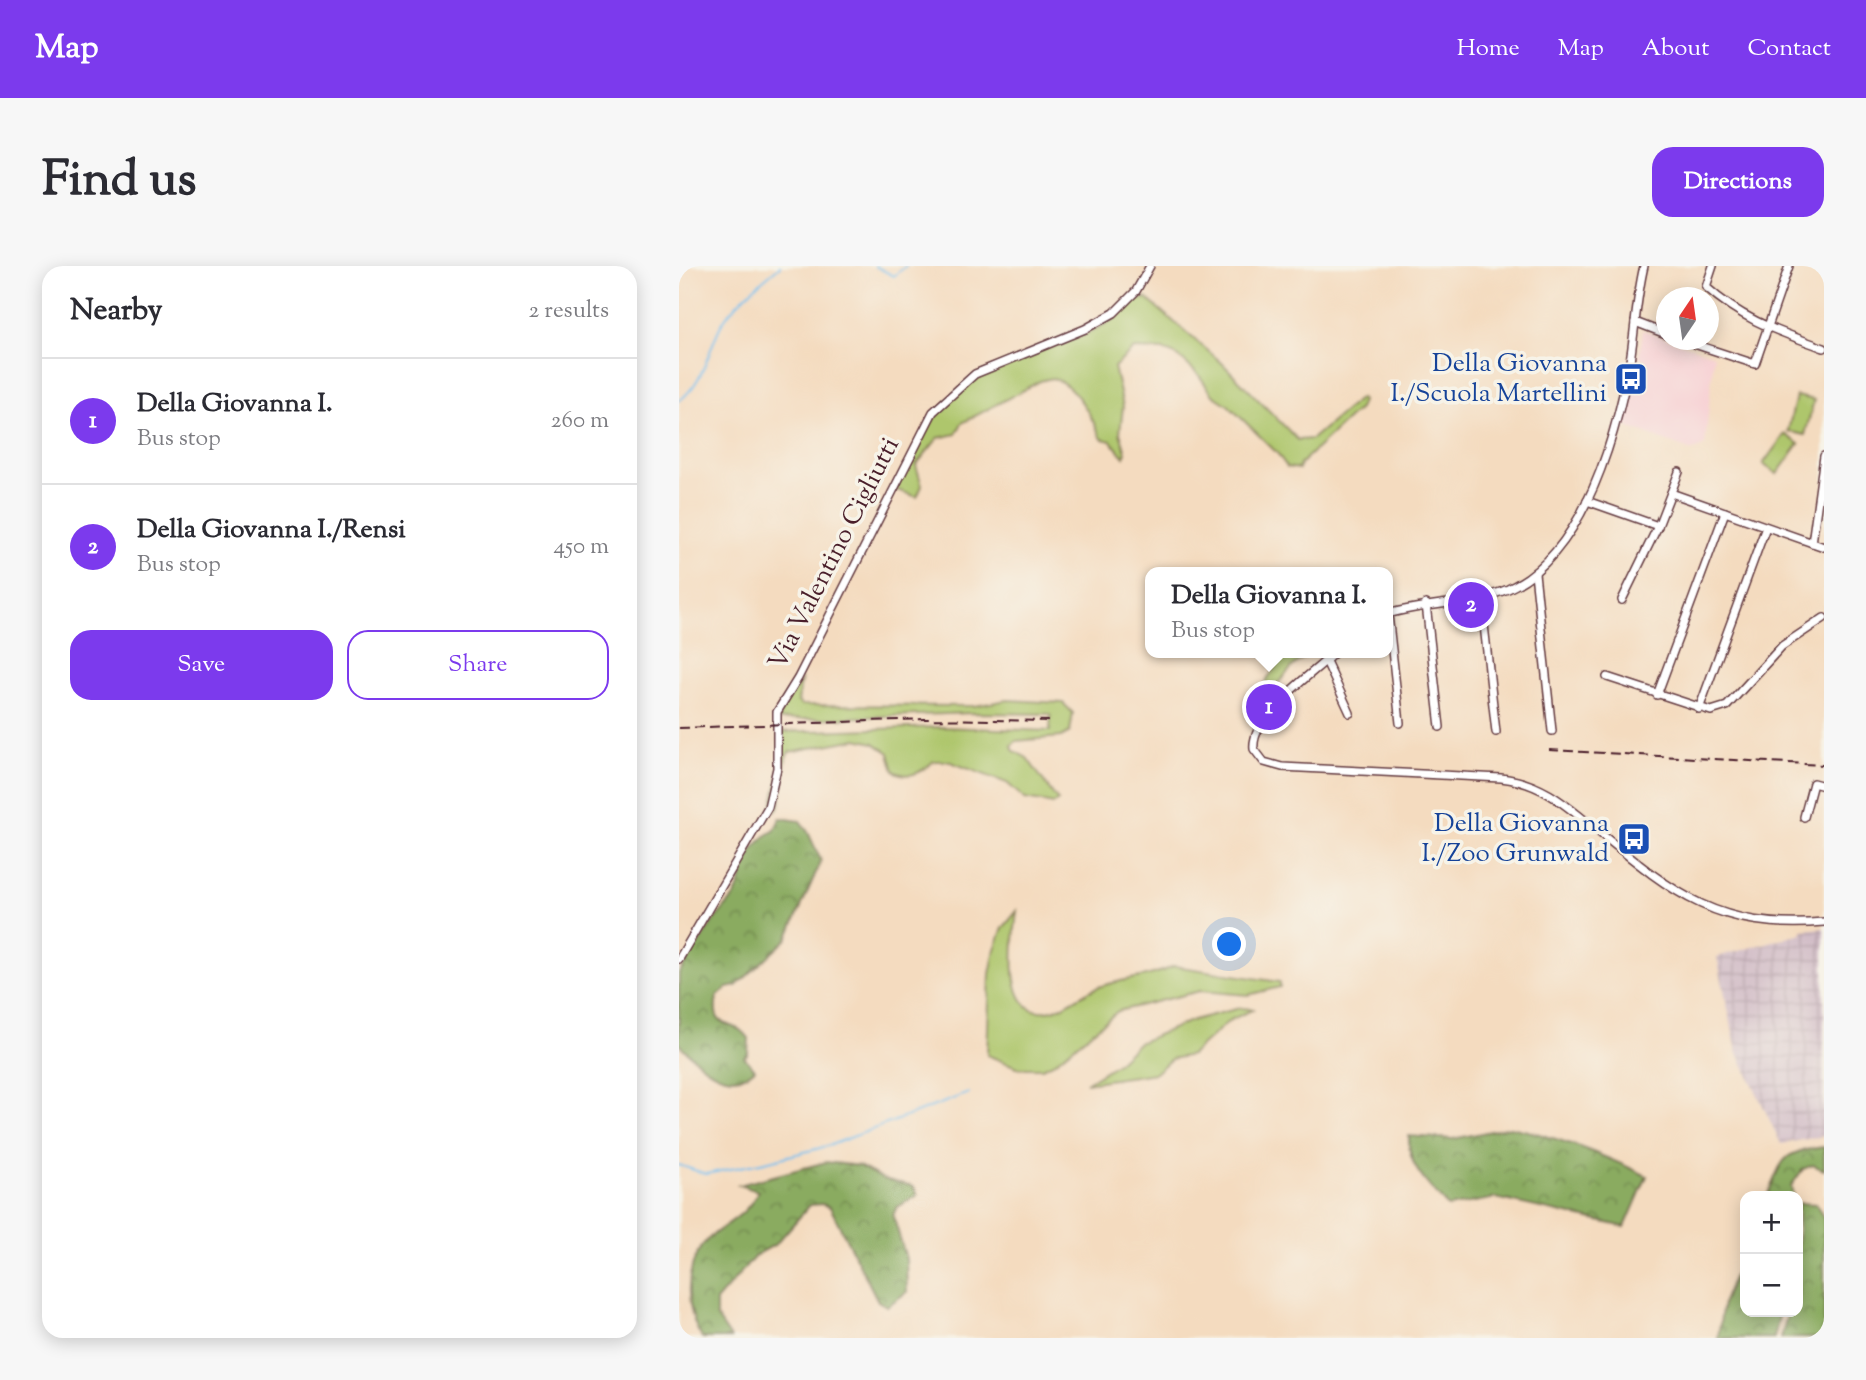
<!DOCTYPE html>
<html lang="en">
<head>
<meta charset="utf-8">
<style>
  :root { --surface:#fff; --page:#f7f7f7; --text:#2b2b33; --muted:#7c7c81; --line:#e1e1e2; --accent:#7c3aed }
  body { margin:0; font-family:"Sorts Mill Goudy",serif; background:var(--page); color:var(--text) }
  .controls { position:absolute; right:21px; bottom:21px; display:grid; overflow:hidden; border-radius:14px; box-shadow:0 4px 18px #0003 }
  .controls button { width:63px; height:63px; display:grid; place-items:center; padding:0; border:0; border-bottom:2px solid var(--line); background:var(--surface); color:var(--text); font:35px sans-serif }
  .compass { position:absolute; left:977px; top:21px; width:63px; height:63px; border-radius:50%; background:var(--surface); box-shadow:0 4px 18px #0003; rotate:13deg }
  .you { position:absolute; left:551px; top:679px; width:24px; height:24px; margin:-18px; border:5px solid #fff; border-radius:50%; background:#1a73e8; box-shadow:0 0 0 10px #1a73e833 }
  .badge { display:grid; place-items:center; width:46px; height:46px; border-radius:50%; background:var(--accent); color:#fff; font-size:23px; font-weight:700 }
  .pin { position:absolute; translate:-50% -50%; border:4px solid #fff; box-shadow:0 2px 7px #0006 }
  .popup { position:absolute; left:466px; top:301px; width:248px; height:91px; box-sizing:border-box; display:grid; place-content:center; border-radius:14px; background:var(--surface); filter:drop-shadow(0 2px 5px #0005); font-size:23px; white-space:nowrap; color:var(--muted) }
  .popup b { font-size:26px; color:var(--text) }
  .popup::after { content:''; position:absolute; left:50%; top:100%; margin-left:-14px; border:14px solid transparent; border-top-color:var(--surface) }
  .list { margin:0; padding:0; list-style:none }
  h2 { display:flex; justify-content:space-between; align-items:center; height:91px; margin:0; padding:0 28px; font-size:30px }
  h2 small { font-size:23px; font-weight:400; color:var(--muted) }
  .list li { display:grid; grid-template-columns:46px 1fr auto; gap:21px; align-items:center; box-sizing:border-box; height:126px; padding:0 28px; border-top:2px solid var(--line) }
  .list b { display:block; font-size:26px; white-space:nowrap }
  .list p { margin:0; font-size:23px; white-space:nowrap; color:var(--muted) }
  .list em { font-size:23px; font-style:normal; color:var(--muted) }
  .actions { display:flex; gap:14px; padding:21px 28px }
  .actions a { flex:1; padding:16px 0; border:2px solid var(--accent); border-radius:21px; text-align:center; font-size:24px; color:var(--accent) }
  .actions .main { background:var(--accent); color:#fff }
  .map { position:relative; flex:none; width:1145px; height:1072px; overflow:hidden; border-radius:21px }
  header { display:flex; align-items:center; gap:42px; box-sizing:border-box; height:98px; padding:0 35px; background:var(--accent); color:#fff }
  header strong { font-size:33px }
  nav { display:flex; gap:38px; margin-inline-start:auto; font-size:24px }
  .intro { display:flex; align-items:center; justify-content:space-between; box-sizing:border-box; height:168px; padding:0 42px }
  h1 { margin:0; font-size:49px }
  .button { padding:18px 32px; border-radius:21px; background:var(--accent); color:#fff; font-size:24px; font-weight:700 }
  main { display:flex; gap:42px; padding:0 42px }
  aside { flex:1; background:var(--surface); border-radius:21px; box-shadow:0 4px 18px #0003 }
  .map>svg:first-child { display:block }
  .built { fill:#f7cfd3 }
  .industrial { fill:url(#industrial-grid) }
  .green { fill:#aec66c; stroke:#7c724c; stroke-width:2 }
  .forest { fill:url(#forest-crowns); stroke:#6a6546; stroke-width:2 }
  .lines { fill:none; stroke-linecap:round; stroke-linejoin:round }
  .stream { stroke:#76bfee; stroke-width:2 }
  .minor-casing { stroke:#643b41; stroke-width:10 }
  .minor { stroke:#fff; stroke-width:7 }
  .rail { stroke:#4a1f2b; stroke-width:2; stroke-dasharray:10 5; stroke-linecap:butt }
  .labels { text-anchor:middle; dominant-baseline:central; stroke-width:7; stroke-linejoin:round; paint-order:stroke }
  .transit-label { font-size:26px; fill:#164399; stroke:#f7f3e8; text-anchor:end }
  .street-label { font-size:26px; fill:#4a1f2b; stroke:#f7f3e8 }
</style>
</head>
<body>
<header>
<strong>Map</strong>
<nav><a>Home</a><a>Map</a><a>About</a><a>Contact</a></nav>
</header>
<div class="intro"><h1>Find us</h1><a class="button">Directions</a></div>
<main>
<aside>
<h2>Nearby<small>2 results</small></h2>
<ul class="list">
<li><span class="badge">1</span><div><b>Della Giovanna I.</b><p>Bus stop</p></div><em>260 m</em></li>
<li><span class="badge">2</span><div><b>Della Giovanna I./Rensi</b><p>Bus stop</p></div><em>450 m</em></li>
</ul>
<div class="actions"><a class="main">Save</a><a>Share</a></div>
</aside>
<div class="map">
<svg width="1145" height="1072" viewBox="0 0 1145 1072">
  <defs>
    <pattern id="industrial-grid" width="8" height="8" patternUnits="userSpaceOnUse" patternTransform="scale(1.75)"><rect width="8" height="8" fill="#d2bdc7"/><path d="M0 4h8M4 0v8" fill="none" stroke="#b6a2ab"/></pattern>
    <pattern id="forest-crowns" width="20" height="18" patternUnits="userSpaceOnUse" patternTransform="scale(1.75)"><rect width="20" height="18" fill="#8aab60"/><path d="M2 6a3 3 0 1 1 6 0M12 15a3 3 0 1 1 6 0" fill="none" stroke="#738b4f"/></pattern>
  </defs>
  <rect width="100%" height="100%" fill="#f7f3e8"/>
  <filter id="ink" filterUnits="userSpaceOnUse"><feTurbulence type="fractalNoise" baseFrequency=".0143" numOctaves="2"/><feDisplacementMap in="SourceGraphic" scale="14" xChannelSelector="R" yChannelSelector="G"/><feConvolveMatrix kernelMatrix="1 2 1 2 8 2 1 2 1" color-interpolation-filters="sRGB"/></filter>
  <filter id="wash" filterUnits="userSpaceOnUse"><feTurbulence type="fractalNoise" baseFrequency=".00686" numOctaves="4" result="noise"/><feDisplacementMap in="SourceGraphic" scale="28" xChannelSelector="R" yChannelSelector="G"/><feGaussianBlur stdDeviation="1.57" result="paint"/><feColorMatrix in="noise" values="0 0 0 0 0 0 0 0 0 0 0 0 0 0 0 0 0 1.4 0 .05"/><feComposite in="paint" operator="in"/></filter>
  <g filter="url(#wash)">
    <rect width="100%" height="100%" fill="#f4dbbf"/>
    <!-- built -->
    <polygon class="built" points="964,64 1035,89 1026,179 1013,185 943,159 966,93 960,91"/>
    <!-- industrial -->
    <polygon class="industrial" points="1145,662 1145,870 1102,878 1058,785 1038,691 1123,667 1123,664"/>
    <!-- green -->
    <g class="green">
      <path d="M467,32L542,96L619,174L633,173L681,132L683,135L680,143L621,198L620,203L608,201L598,187L549,139L534,129L519,108L499,90L484,84L455,83L435,101L444,140L441,167L447,186L445,191L432,175L423,173C413,152 397,118 373,112L361,115L283,157L277,168L259,172L237,199L243,220L238,231L215,223C235,186 253,143 288,117C338,80 414,82 456,34Z"/>
      <polygon points="1117,130 1135,134 1126,169 1109,165"/>
      <polygon points="1106,168 1120,178 1098,208 1084,198"/>
      <polygon points="606,387 631,387 614,400 574,446 581,424"/>
      <path d="M122,415L119,436L123,439L295,440L328,434L384,437L394,447L391,466L382,471L337,475L333,479L334,484L348,492L379,535L375,538L346,533L328,517L269,495H255C242,506 232,514 215,505L210,487L195,477L178,473L110,486L107,491L101,539L97,545H91C100,519 105,492 99,466L262,461L371,465L372,448L295,447L100,454L104,437Z"/>
      <path d="M338,645C335,671 323,751 368,745C385,743 402,728 417,722C443,712 470,713 495,700L601,716V721L569,729L521,725L439,745L376,796L363,802H340L308,789L311,708L316,683L324,662Z"/>
      <polygon points="561,742 575,743 551,754 512,789 492,793 476,807 407,817 437,798 459,777 514,754"/>
    </g>
    <!-- forest -->
    <g class="forest">
      <path d="M101,552L121,555L129,566L142,595L108,673L57,720L48,722L38,731C31,767 55,752 70,772L69,787L65,791L76,803C49,827 19,797 0,778V707L35,654L56,630L73,585L85,571L96,564Z"/>
      <path d="M831,861C880,871 923,888 968,910L946,961L817,932L769,941C749,919 728,901 730,870L774,873Z"/>
      <path d="M1145,881V904L1134,899L1124,903L1112,920L1114,930H1088C1105,891 1101,887 1145,881Z"/>
      <path d="M147,896L180,900L204,913L234,920L239,929L218,941L214,949L227,993L228,1026L208,1040L199,1035L151,941L143,938L131,939L97,978L77,989L37,1035V1050L52,1072H23C14,1058 9,1037 10,1021C13,957 60,968 79,925L60,919Z"/>
      <polygon points="1119,937 1137,938 1145,953 1145,1072 1102,1072 1109,1046 1119,1046"/>
      <polygon points="1066,983 1066,1046 1101,1046 1095,1072 1039,1072 1044,1036"/>
    </g>
    <g class="lines">
      <!-- stream -->
      <g class="stream">
        <polyline points="196,0 215,10 227,0"/>
        <path d="M0,135C25,116 28,88 41,61C51,40 83,15 101,0"/>
        <polyline points="0,899 27,908 86,896 149,880 290,827"/>
      </g>
    </g>
  </g>
  <g filter="url(#ink)">
    <g class="lines">
      <defs>
        <g id="minor">
          <path d="M1034,0L1027,21C1065,55 1099,65 1145,82"/>
          <polyline points="956,56 987,68"/>
          <polyline points="1003,74 1076,98 1110,0"/>
          <polyline points="992,227 1145,281"/>
          <polyline points="908,235 979,260"/>
          <polyline points="1133,277 1145,190"/>
          <polyline points="856,307 873,465"/>
          <polyline points="802,332 817,466"/>
          <polyline points="943,334 979,260 1000,206"/>
          <polyline points="747,338 761,461"/>
          <path d="M709,348C749,336 791,339 829,323C904,289 935,176 950,101C956,67 957,33 965,0"/>
          <polyline points="709,348 721,457"/>
          <path d="M655,387C634,408 571,450 575,483L585,496L603,501L822,512C861,516 886,538 915,562C993,626 1037,665 1145,656"/>
          <polyline points="647,395 671,447"/>
          <polyline points="928,411 1032,445 1048,440 1103,380 1145,352"/>
          <polyline points="978,429 1046,246"/>
          <polyline points="1020,443 1087,261"/>
          <polyline points="1125,551 1134,517 1145,520"/>
          <polyline points="0,693 89,541 98,502 98,446 119,412 254,146 296,108 406,63 435,47 457,25 471,0"/>
        </g>
      </defs>
      <!-- minor casing -->
      <use href="#minor" class="minor-casing"/>
      <!-- minor -->
      <use href="#minor" class="minor"/>
      <!-- rail -->
      <g class="rail">
        <polyline points="0,462 246,453 372,455"/>
        <polyline points="870,484 1145,499"/>
      </g>
    </g>
  </g>
  <!-- icons -->
  <defs>
    <symbol id="bus-square" viewBox="-11 -11 22 22"><rect x="-9" y="-9" width="18" height="18" rx="4" fill="#1a4fb4" stroke="#f7f3e8"/><path d="M-5-6H5V4H4V6H2V4H-2V6H-4V4H-5ZM-3.5-4V0h7V-4ZM-3.5 1.2v1.5H-2V1.2ZM2 1.2v1.5H3.5V1.2Z" fill="#fff"/></symbol>
  </defs>
  <g fill-rule="evenodd">
    <use href="#bus-square" x="933" y="94" width="38" height="38"/>
    <use href="#bus-square" x="936" y="554" width="38" height="38"/>
  </g>
  <g class="labels">
    <!-- transit labels -->
    <g class="transit-label">
      <text x="928" y="98">Della Giovanna<tspan x="928" dy="30">I./Scuola Martellini</tspan></text>
      <text x="930" y="558">Della Giovanna<tspan x="930" dy="30">I./Zoo Grunwald</tspan></text>
    </g>
    <!-- street labels -->
    <g class="street-label">
      <text transform="translate(156 288) rotate(-63)">Via Valentino Cigliutti</text>
    </g>
  </g>
</svg>
<div class="controls">
<button>+</button>
<button>−</button>
</div>
<svg class="compass" viewBox="-18 -18 36 36"><path d="M0-13l5 13h-10z" fill="#e53935"/><path d="M0 13l5-13h-10z" fill="#7c7c81"/></svg>
<div class="you"></div>
<div class="pin badge" style="left:590px;top:441px">1</div>
<div class="popup"><b>Della Giovanna I.</b>Bus stop</div>
<div class="pin badge" style="left:792px;top:339px">2</div>
</div>
</main>
</body>
</html>
